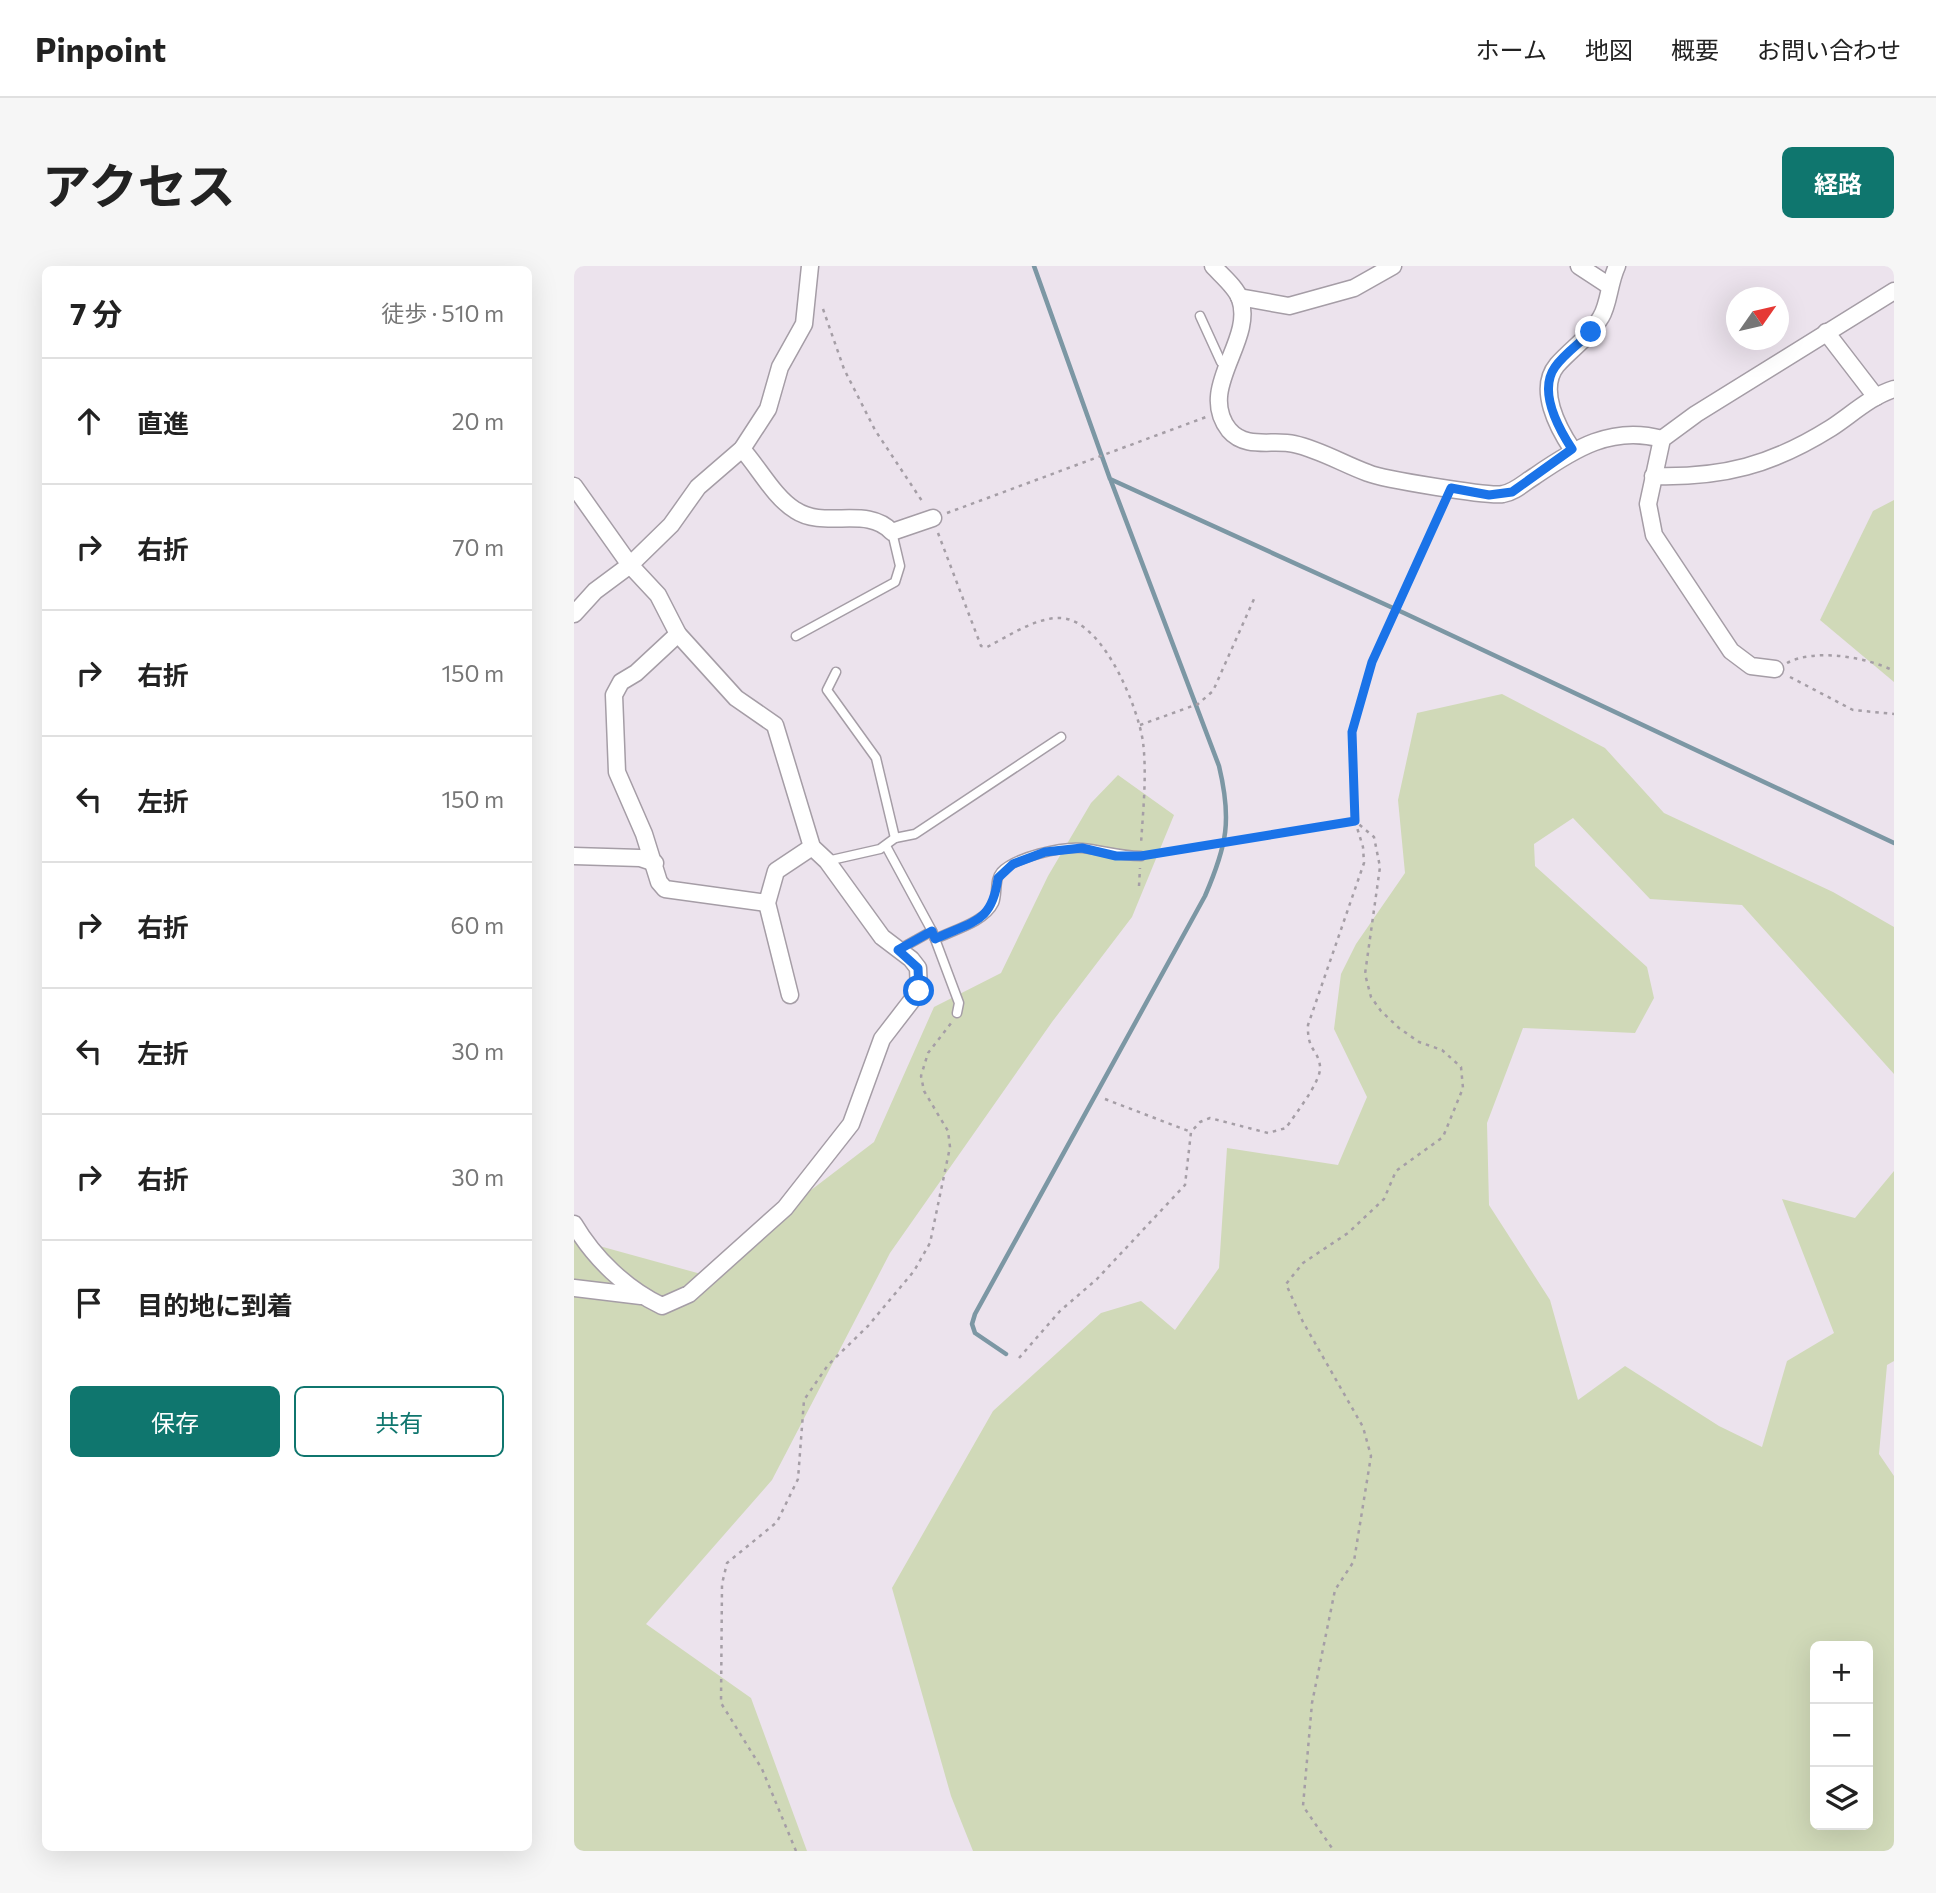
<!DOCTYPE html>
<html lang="ja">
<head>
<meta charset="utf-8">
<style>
  :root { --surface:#fff; --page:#f6f6f6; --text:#222; --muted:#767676; --line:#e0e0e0; --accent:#0f766e }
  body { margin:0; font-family:Commissioner,"Noto Sans JP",sans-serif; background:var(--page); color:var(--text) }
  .controls { position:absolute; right:21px; bottom:21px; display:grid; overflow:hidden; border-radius:10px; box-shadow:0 7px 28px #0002 }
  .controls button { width:63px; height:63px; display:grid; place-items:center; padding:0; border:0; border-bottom:2px solid var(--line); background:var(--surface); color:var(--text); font:35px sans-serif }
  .compass { position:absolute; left:1152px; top:21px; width:63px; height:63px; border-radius:50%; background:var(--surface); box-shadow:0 7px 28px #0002; rotate:56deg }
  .stop { position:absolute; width:21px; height:21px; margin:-16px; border:5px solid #1a73e8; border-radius:50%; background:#fff }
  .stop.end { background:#1a73e8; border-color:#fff; box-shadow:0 2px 7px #0008 }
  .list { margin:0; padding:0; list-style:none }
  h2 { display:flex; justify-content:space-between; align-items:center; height:91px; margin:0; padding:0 28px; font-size:30px }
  h2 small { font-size:23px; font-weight:400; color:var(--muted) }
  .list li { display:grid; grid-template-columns:46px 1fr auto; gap:21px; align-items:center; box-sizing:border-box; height:126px; padding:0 28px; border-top:2px solid var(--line) }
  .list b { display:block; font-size:26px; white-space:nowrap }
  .list em { font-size:23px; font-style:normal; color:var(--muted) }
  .actions { display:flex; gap:14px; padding:21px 28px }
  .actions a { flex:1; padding:16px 0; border:2px solid var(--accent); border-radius:10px; text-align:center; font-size:24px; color:var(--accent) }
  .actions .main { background:var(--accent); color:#fff }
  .icon { flex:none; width:38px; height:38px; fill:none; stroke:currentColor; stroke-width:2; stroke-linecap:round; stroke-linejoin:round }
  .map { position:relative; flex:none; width:1320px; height:1585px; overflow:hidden; border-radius:10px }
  header { display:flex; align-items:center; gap:42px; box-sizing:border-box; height:98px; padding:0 35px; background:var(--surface); border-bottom:2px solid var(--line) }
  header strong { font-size:33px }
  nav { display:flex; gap:38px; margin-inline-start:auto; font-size:24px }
  .intro { display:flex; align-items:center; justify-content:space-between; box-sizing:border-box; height:168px; padding:0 42px }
  h1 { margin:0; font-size:49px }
  .button { padding:18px 32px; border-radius:10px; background:var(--accent); color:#fff; font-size:24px; font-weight:700 }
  main { display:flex; gap:42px; padding:0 42px }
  aside { flex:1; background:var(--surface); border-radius:10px; box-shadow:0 7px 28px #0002 }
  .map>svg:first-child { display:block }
  .green { fill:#d0d9b8; fill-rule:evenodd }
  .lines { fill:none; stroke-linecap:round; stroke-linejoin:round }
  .stream { stroke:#7c97a4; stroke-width:4.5 }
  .lane-casing { stroke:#a59da6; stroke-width:11 }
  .street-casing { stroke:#a59da6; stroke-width:19 }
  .path { stroke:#a59ea6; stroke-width:2.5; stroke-dasharray:3.5 5; stroke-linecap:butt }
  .lane { stroke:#fff; stroke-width:8 }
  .street { stroke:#fff; stroke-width:16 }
  .route { stroke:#1a73e8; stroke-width:9 }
</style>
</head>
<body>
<header>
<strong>Pinpoint</strong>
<nav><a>ホーム</a><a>地図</a><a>概要</a><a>お問い合わせ</a></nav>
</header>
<div class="intro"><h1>アクセス</h1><a class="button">経路</a></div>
<main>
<aside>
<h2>7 分<small>徒歩 · 510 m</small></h2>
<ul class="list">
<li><svg class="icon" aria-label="ahead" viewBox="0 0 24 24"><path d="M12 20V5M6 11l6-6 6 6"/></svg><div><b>直進</b></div><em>20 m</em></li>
<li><svg class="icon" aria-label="right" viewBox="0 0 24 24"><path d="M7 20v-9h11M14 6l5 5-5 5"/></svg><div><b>右折</b></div><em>70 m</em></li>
<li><svg class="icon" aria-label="right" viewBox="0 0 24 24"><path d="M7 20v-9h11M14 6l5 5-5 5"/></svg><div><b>右折</b></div><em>150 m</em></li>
<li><svg class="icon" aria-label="left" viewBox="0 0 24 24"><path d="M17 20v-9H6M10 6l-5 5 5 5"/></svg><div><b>左折</b></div><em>150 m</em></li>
<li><svg class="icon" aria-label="right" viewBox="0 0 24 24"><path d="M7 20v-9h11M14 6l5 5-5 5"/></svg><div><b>右折</b></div><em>60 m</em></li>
<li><svg class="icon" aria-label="left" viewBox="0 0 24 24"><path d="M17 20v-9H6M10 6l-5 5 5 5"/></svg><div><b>左折</b></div><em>30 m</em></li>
<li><svg class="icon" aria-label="right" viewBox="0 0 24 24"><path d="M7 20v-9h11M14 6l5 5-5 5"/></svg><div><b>右折</b></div><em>30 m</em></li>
<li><svg class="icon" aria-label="arrive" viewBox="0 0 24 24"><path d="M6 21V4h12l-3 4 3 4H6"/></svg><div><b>目的地に到着</b></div></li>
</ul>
<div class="actions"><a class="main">保存</a><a>共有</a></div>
</aside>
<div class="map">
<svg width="1320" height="1585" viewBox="0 0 1320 1585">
  <rect width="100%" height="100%" fill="#ece3ed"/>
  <!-- green -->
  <g class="green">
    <polygon points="1320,234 1320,416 1246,354 1299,245"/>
    <path d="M928,428L1031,482L1090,547L1259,626L1320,661V808L1168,639L1076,633L999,552L960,578L961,600L1073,701L1080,732L1061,767L949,762L913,857L915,939L976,1034L1004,1134L1051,1100L1145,1160L1188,1181L1213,1095L1260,1067L1208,933L1281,952L1320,905V1095L1313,1099L1305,1188L1320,1210V1585H399L377,1530L318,1322L419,1145L527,1047L567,1035L601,1064L645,1002L653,882L764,899L793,831L760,763L767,708L782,678L831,607L824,534L843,447ZM1294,1380V1559H1241V1380Z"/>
    <polygon points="544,509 600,549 558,651 478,756 316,987 198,1214 72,1358 177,1432 233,1585 0,1585 0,973 127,1008 300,876 360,741 427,707 474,610 517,537"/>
  </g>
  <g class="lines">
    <!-- stream -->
    <g class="stream">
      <polyline points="460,0 536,213 830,347 1320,577"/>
      <path d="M432,1088L401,1067L398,1058L401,1048L631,630C653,579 658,554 645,500L537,215"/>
    </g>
    <defs>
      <g id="lane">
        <polyline points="626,50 647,96 652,98"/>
        <polyline points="222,370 321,316 326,300 318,266"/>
        <polyline points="262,406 253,424 302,492 321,572"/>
        <polyline points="312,580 358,665 385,737 383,747"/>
        <polyline points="253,595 306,583 321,572 341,568 487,471"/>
        <path d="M361,673C380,664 411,656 420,637C424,627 420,614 427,606C441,591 488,580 508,582C529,584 544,590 567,590"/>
        <polyline points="324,684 358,665"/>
      </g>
      <g id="street">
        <path d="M639,0C647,9 662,21 666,33C681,75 622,122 655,164C672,184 699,173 720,178C747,184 769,198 794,207C808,213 916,231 929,228C941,226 951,216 961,210C1000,183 1038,159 1088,173"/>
        <polyline points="1005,0 1034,19"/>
        <polyline points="665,31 715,40 780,22 819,0"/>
        <polyline points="1252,66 1302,131"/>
        <path d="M168,183C185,202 200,231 221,244C251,264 293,239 318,266L359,252"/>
        <path d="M998,183C984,162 963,123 983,99C998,82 1016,71 1027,51C1035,38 1035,17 1043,0"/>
        <path d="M1079,210C1149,212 1198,199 1257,162C1277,149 1297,130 1320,123"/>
        <path d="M0,220L56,299L84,329L104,368L162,432L201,459L238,581L253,595L308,671L337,693L344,702L345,725L308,773L277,858L211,942L115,1028L88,1040C52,1023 20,992 0,958"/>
        <polyline points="0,348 21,325 56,299 97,259 124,221 168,183 194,143 206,101 230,58 236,0"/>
        <polyline points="104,368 62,407 47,416 40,429 43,506 70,568 85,616 91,623 193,637"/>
        <polyline points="1201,403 1177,400 1157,385 1080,269 1074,238 1088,173 1122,148 1320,25"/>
        <polyline points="0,590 66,592 81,597"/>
        <polyline points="216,729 193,637 202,605 238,581"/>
        <polyline points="0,1022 67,1030"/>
      </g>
    </defs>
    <!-- lane casing -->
    <use href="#lane" class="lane-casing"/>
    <!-- street casing -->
    <use href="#street" class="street-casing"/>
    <!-- path -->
    <g class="path">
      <polyline points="249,43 270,103 301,164 350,238"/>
      <polyline points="373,247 632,151"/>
      <path d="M364,267L407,380L413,381C435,370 462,351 487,352C529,354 564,441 569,476C573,509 569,545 567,578"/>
      <path d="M1213,397C1241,382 1293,391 1320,405"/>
      <polyline points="1216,411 1279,444 1320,448"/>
      <polyline points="566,459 624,438 639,425 680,333"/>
      <polyline points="577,588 781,555 800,571 806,601 791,708 797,731 807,745 825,762 845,776 868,784 887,801 889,822 869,871 822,905 810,933 774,967 729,997 712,1018 729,1056 789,1161 797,1190 780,1295 761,1324 738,1437 729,1540 760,1585"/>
      <polyline points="565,620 566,602"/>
      <polyline points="531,833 617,866"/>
      <path d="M445,1092L486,1045L523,1013L611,919L617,866L626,856L636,852L694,867L712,862C721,848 748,815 746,800C744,783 733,785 734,759L790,597L789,581L781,555L778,466L798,395L870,237"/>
      <polyline points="222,1585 188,1503 147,1437 148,1318 153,1297 203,1256 224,1213 230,1134 254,1099 294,1060 340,1005 356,977 376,881 374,865 350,825 347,810 354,787 378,756"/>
    </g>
    <!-- lane -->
    <use href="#lane" class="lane"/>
    <!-- street -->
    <use href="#street" class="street"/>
  </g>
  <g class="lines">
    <!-- route -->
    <path class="route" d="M345,725L344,702L324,684L358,665L361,673C399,655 418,657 424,612L439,598L471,586L508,582L542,590H567L781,555L778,466L798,396L877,222L915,229L938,226L998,183C985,163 964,125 981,101C990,88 1006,77 1017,66"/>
  </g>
</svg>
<div class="controls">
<button>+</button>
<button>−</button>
<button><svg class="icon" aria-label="layers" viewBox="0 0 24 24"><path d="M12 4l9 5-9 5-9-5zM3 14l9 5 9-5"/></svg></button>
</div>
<svg class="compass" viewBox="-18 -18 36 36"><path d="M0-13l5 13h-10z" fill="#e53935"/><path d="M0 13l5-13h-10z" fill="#767676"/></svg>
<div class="stop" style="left:345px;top:725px"></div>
<div class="stop end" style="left:1017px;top:66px"></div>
</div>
</main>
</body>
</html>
